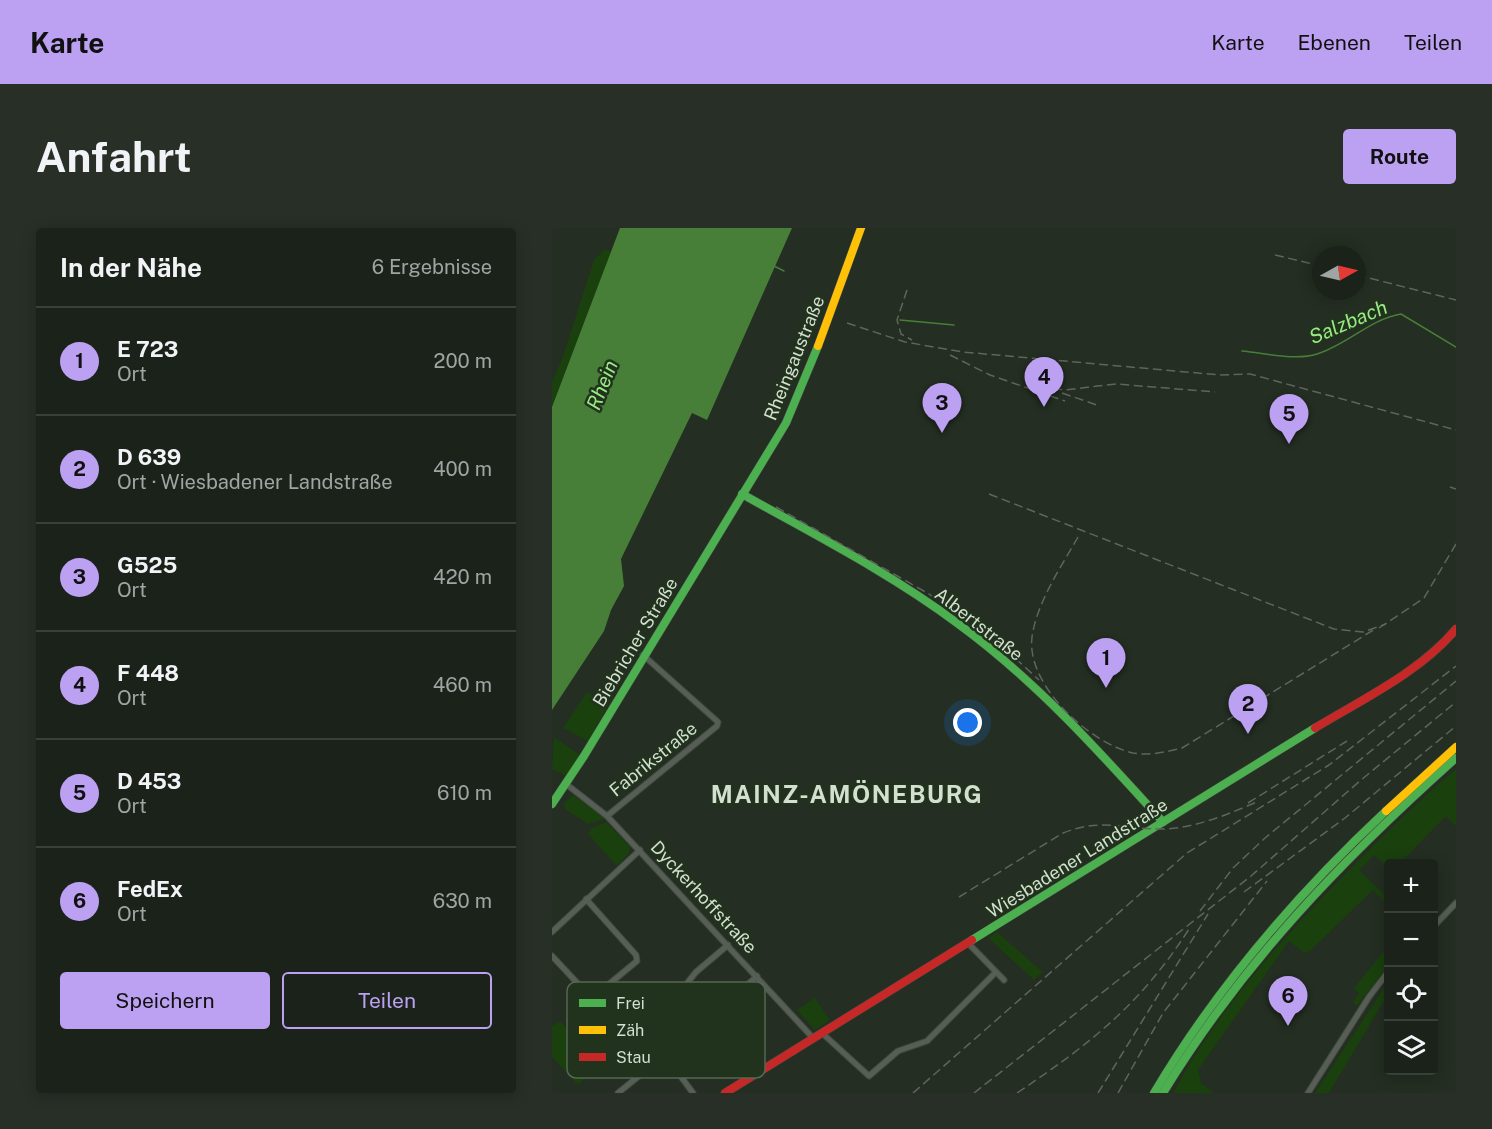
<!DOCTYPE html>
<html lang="de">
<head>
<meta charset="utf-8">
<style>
  :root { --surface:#1b221a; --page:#282f27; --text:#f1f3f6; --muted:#a0a4a2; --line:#393f39; --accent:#bca0f2 }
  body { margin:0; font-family:"Public Sans",sans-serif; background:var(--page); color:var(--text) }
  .controls { position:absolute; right:18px; bottom:18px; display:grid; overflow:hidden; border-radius:6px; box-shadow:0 3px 15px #0003 }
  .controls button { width:54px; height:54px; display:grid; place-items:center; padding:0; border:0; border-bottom:2px solid var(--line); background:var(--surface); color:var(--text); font:30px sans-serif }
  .compass { position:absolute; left:760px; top:18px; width:54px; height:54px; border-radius:50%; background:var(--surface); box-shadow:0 3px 15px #0003; rotate:82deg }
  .you { position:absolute; left:416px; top:495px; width:21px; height:21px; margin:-15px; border:4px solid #fff; border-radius:50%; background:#1a73e8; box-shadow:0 0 0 9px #1a73e833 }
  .badge { display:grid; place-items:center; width:39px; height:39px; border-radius:50%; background:var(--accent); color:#111; font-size:20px; font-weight:700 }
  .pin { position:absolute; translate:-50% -50px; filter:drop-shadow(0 2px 3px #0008) }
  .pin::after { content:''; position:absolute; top:32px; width:21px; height:18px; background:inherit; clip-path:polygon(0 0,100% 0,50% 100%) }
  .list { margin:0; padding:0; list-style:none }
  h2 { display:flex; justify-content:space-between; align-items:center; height:78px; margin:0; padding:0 24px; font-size:26px }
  h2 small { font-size:20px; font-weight:400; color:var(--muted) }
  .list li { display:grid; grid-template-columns:39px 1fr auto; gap:18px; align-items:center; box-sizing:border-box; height:108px; padding:0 24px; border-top:2px solid var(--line) }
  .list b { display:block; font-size:22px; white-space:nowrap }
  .list p { margin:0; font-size:20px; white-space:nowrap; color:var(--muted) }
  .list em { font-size:20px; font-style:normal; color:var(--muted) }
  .actions { display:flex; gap:12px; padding:18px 24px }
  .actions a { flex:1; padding:14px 0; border:2px solid var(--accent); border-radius:6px; text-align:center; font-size:21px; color:var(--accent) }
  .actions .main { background:var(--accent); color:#111 }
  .icon { flex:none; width:33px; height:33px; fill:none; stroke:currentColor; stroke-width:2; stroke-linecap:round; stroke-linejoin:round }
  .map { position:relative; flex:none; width:904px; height:865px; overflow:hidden; border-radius:6px }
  header { display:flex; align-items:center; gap:36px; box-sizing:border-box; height:84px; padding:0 30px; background:var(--accent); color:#111 }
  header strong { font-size:28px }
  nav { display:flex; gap:33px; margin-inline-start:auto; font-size:21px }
  .intro { display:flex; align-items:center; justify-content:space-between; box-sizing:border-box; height:144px; padding:0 36px }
  h1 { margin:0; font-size:42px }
  .button { padding:15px 27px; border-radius:6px; background:var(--accent); color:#111; font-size:21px; font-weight:700 }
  main { display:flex; gap:36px; padding:0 36px }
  aside { flex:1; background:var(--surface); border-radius:6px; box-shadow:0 3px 15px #0003 }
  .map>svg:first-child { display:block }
  .green { fill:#1a400e }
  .water { fill:#477f38 }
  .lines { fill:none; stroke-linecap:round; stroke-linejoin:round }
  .stream { stroke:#477f38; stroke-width:1.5 }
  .street-casing { stroke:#414a3f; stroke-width:7 }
  .fast-casing { stroke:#414a3f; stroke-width:9 }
  .slow-casing { stroke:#414a3f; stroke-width:9 }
  .jam-casing { stroke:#414a3f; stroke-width:9 }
  .street { stroke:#575e55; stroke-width:5 }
  .fast { stroke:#4caf50; stroke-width:8 }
  .slow { stroke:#ffc107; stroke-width:8 }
  .jam { stroke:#c62828; stroke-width:8 }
  .rail { stroke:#5f655e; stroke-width:1.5; stroke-dasharray:9 4.5; stroke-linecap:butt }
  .labels { text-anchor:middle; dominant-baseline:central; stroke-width:5; stroke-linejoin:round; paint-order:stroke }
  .street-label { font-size:18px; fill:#d3dfd0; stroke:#21331d }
  .water-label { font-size:20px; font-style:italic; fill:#99ea84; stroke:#21331d }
  .district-label { font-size:24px; font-weight:bold; letter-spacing:1.5px; fill:#d3dfd0; stroke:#21331d }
  .key { fill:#21331d; stroke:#566753; stroke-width:1.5 }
  .key-label { font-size:16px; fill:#d3dfd0 }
</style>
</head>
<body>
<header>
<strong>Karte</strong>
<nav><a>Karte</a><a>Ebenen</a><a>Teilen</a></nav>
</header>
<div class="intro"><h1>Anfahrt</h1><a class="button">Route</a></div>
<main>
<aside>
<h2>In der Nähe<small>6 Ergebnisse</small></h2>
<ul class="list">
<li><span class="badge">1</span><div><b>E 723</b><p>Ort</p></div><em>200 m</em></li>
<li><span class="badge">2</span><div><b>D 639</b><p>Ort · Wiesbadener Landstraße</p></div><em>400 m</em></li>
<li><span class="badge">3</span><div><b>G525</b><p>Ort</p></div><em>420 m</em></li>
<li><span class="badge">4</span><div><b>F 448</b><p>Ort</p></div><em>460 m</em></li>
<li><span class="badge">5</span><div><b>D 453</b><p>Ort</p></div><em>610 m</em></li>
<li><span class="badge">6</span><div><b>FedEx</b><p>Ort</p></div><em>630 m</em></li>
</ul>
<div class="actions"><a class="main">Speichern</a><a>Teilen</a></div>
</aside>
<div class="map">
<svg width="904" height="865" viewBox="0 0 904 865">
  <rect width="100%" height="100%" fill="#242e22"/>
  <!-- green -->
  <g class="green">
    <polygon points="53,21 60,24 0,179 0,154 10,131 42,32"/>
    <polygon points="35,464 56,478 36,513 11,500"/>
    <polygon points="2,509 28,527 14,548 0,541"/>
    <path d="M904,541V598L894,588L848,635L836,636V640L822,627L807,642L836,670V677L821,662L758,723L752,725L737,713L646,842L649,855L662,865H621C664,785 723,719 785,654C824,615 862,576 904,541Z"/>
    <polygon points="21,567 52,589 53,591 36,596 13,581 12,575"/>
    <polygon points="54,594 78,619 77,625 65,638 36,606 40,600"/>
    <polygon points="445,704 491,744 482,752 436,710"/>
    <polygon points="836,718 836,738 805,778 801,775 807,765 802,760"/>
    <polygon points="836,754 836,766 777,865 763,865"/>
    <polygon points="263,770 278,792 263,802 245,782"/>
    <polygon points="8,793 33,820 28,825 42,841 26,857 0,829 0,798"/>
  </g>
  <!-- water -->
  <polygon class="water" points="68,0 240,0 155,192 140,185 69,331 72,358 59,382 52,403 0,482 0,179"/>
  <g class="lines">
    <!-- stream -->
    <g class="stream">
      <polyline points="222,38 232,43"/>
      <polyline points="348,92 402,97"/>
      <path d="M690,123C713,125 743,133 765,126C795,117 818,91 849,86L904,119"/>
    </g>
    <defs>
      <g id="street">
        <polyline points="14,556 55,588 262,811"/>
        <polyline points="55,588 165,498 166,494 91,427"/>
        <polyline points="34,671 84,727 85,733 39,771"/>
        <polyline points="882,698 904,675"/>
        <polyline points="0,704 88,622"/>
        <polyline points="416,715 452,752"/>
        <polyline points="0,728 101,836"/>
        <polyline points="136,754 144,744 176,717"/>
        <polyline points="270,805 317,848 346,823 375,813 444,744"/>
        <polyline points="113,827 141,865"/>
        <polyline points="66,865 161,788 205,748"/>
        <polyline points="756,865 817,769 836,744"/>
      </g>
      <g id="fast">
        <path d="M190,266C263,307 338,345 405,395C482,451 547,523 611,594"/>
        <polyline points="0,576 32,528 234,195 266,118"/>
        <polyline points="420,712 763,500"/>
        <path d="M602,865C665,759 744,667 834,583"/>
        <path d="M611,865C691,734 790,632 904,530"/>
      </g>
      <g id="slow">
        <polyline points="266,118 309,0"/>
        <polyline points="834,583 904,519"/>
      </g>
      <g id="jam">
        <path d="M763,500C811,471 868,444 904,401"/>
        <polyline points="173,865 420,712"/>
      </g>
    </defs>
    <!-- street casing -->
    <use href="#street" class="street-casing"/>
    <!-- fast casing -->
    <use href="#fast" class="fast-casing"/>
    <!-- slow casing -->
    <use href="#slow" class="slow-casing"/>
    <!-- jam casing -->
    <use href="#jam" class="jam-casing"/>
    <!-- street -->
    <use href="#street" class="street"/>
    <!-- fast -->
    <use href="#fast" class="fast"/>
    <!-- slow -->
    <use href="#slow" class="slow"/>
    <!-- jam -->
    <use href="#jam" class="jam"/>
    <!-- rail -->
    <g class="rail">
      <polyline points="723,27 769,38"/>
      <polyline points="805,47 904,72"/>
      <polyline points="355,62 345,92 349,106 360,112"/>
      <polyline points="295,95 353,114 411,124 668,147 698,146 904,202"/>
      <polyline points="398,127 438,147 513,173"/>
      <polyline points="488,158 512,162 564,156 663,164"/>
      <polyline points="510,165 545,177"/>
      <polyline points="898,259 904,261"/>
      <polyline points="437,266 782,401 811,404 834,396"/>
      <polyline points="224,279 377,366 463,430 487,452"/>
      <path d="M526,309C509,339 485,374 480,409C474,457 537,515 581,525C597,528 614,524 630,520L823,401"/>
      <polyline points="827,400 872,370 904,316"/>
      <polyline points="696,575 795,513"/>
      <polyline points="692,664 793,590 904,498"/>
      <path d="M407,669L511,605C552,589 572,602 612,601C644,600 676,586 705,574"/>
      <polyline points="648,683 681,640 713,610 904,453"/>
      <polyline points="361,865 635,625 777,537 904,438"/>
      <polyline points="422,865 699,648 809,552 904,474"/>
      <path d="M465,865C538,816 589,776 637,701"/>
      <polyline points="546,865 656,686"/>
      <polyline points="566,865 611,785 715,653"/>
    </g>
  </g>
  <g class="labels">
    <!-- street labels -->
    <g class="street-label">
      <text transform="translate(242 130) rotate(-68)">Rheingaustraße</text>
      <text transform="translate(427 396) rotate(38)">Albertstraße</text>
      <text transform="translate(83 414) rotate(-59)">Biebricher Straße</text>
      <text transform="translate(101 531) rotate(-39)">Fabrikstraße</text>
      <text transform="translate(525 630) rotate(-32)">Wiesbadener Landstraße</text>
      <text transform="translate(152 669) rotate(47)">Dyckerhoffstraße</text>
    </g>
    <!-- water labels -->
    <g class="water-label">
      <text transform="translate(796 94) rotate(-23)">Salzbach</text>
      <text transform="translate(50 157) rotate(-68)">Rhein</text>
    </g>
    <!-- district labels -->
    <g class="district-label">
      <text x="295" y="566">MAINZ-AMÖNEBURG</text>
    </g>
  </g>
  <!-- legend -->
  <rect x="15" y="754" width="198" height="96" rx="9" class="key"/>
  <rect x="27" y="771" width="27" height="8" fill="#4caf50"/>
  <rect x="27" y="798" width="27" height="8" fill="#ffc107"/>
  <rect x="27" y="825" width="27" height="8" fill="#c62828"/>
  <g class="key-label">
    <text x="64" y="781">Frei</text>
    <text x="64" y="808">Zäh</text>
    <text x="64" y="835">Stau</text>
  </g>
</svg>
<div class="controls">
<button>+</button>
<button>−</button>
<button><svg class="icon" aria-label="locate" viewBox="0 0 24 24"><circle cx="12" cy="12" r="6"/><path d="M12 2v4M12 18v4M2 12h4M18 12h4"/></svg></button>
<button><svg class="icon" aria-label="layers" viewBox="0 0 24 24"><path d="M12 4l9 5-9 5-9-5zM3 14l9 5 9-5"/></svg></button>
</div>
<svg class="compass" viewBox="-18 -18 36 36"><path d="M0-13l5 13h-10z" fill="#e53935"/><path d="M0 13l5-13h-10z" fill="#a0a4a2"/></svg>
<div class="you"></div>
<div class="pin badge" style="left:554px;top:460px">1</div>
<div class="pin badge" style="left:696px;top:506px">2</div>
<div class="pin badge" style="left:390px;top:205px">3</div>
<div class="pin badge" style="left:492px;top:179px">4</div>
<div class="pin badge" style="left:737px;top:216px">5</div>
<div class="pin badge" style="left:736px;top:798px">6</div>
</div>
</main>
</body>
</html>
